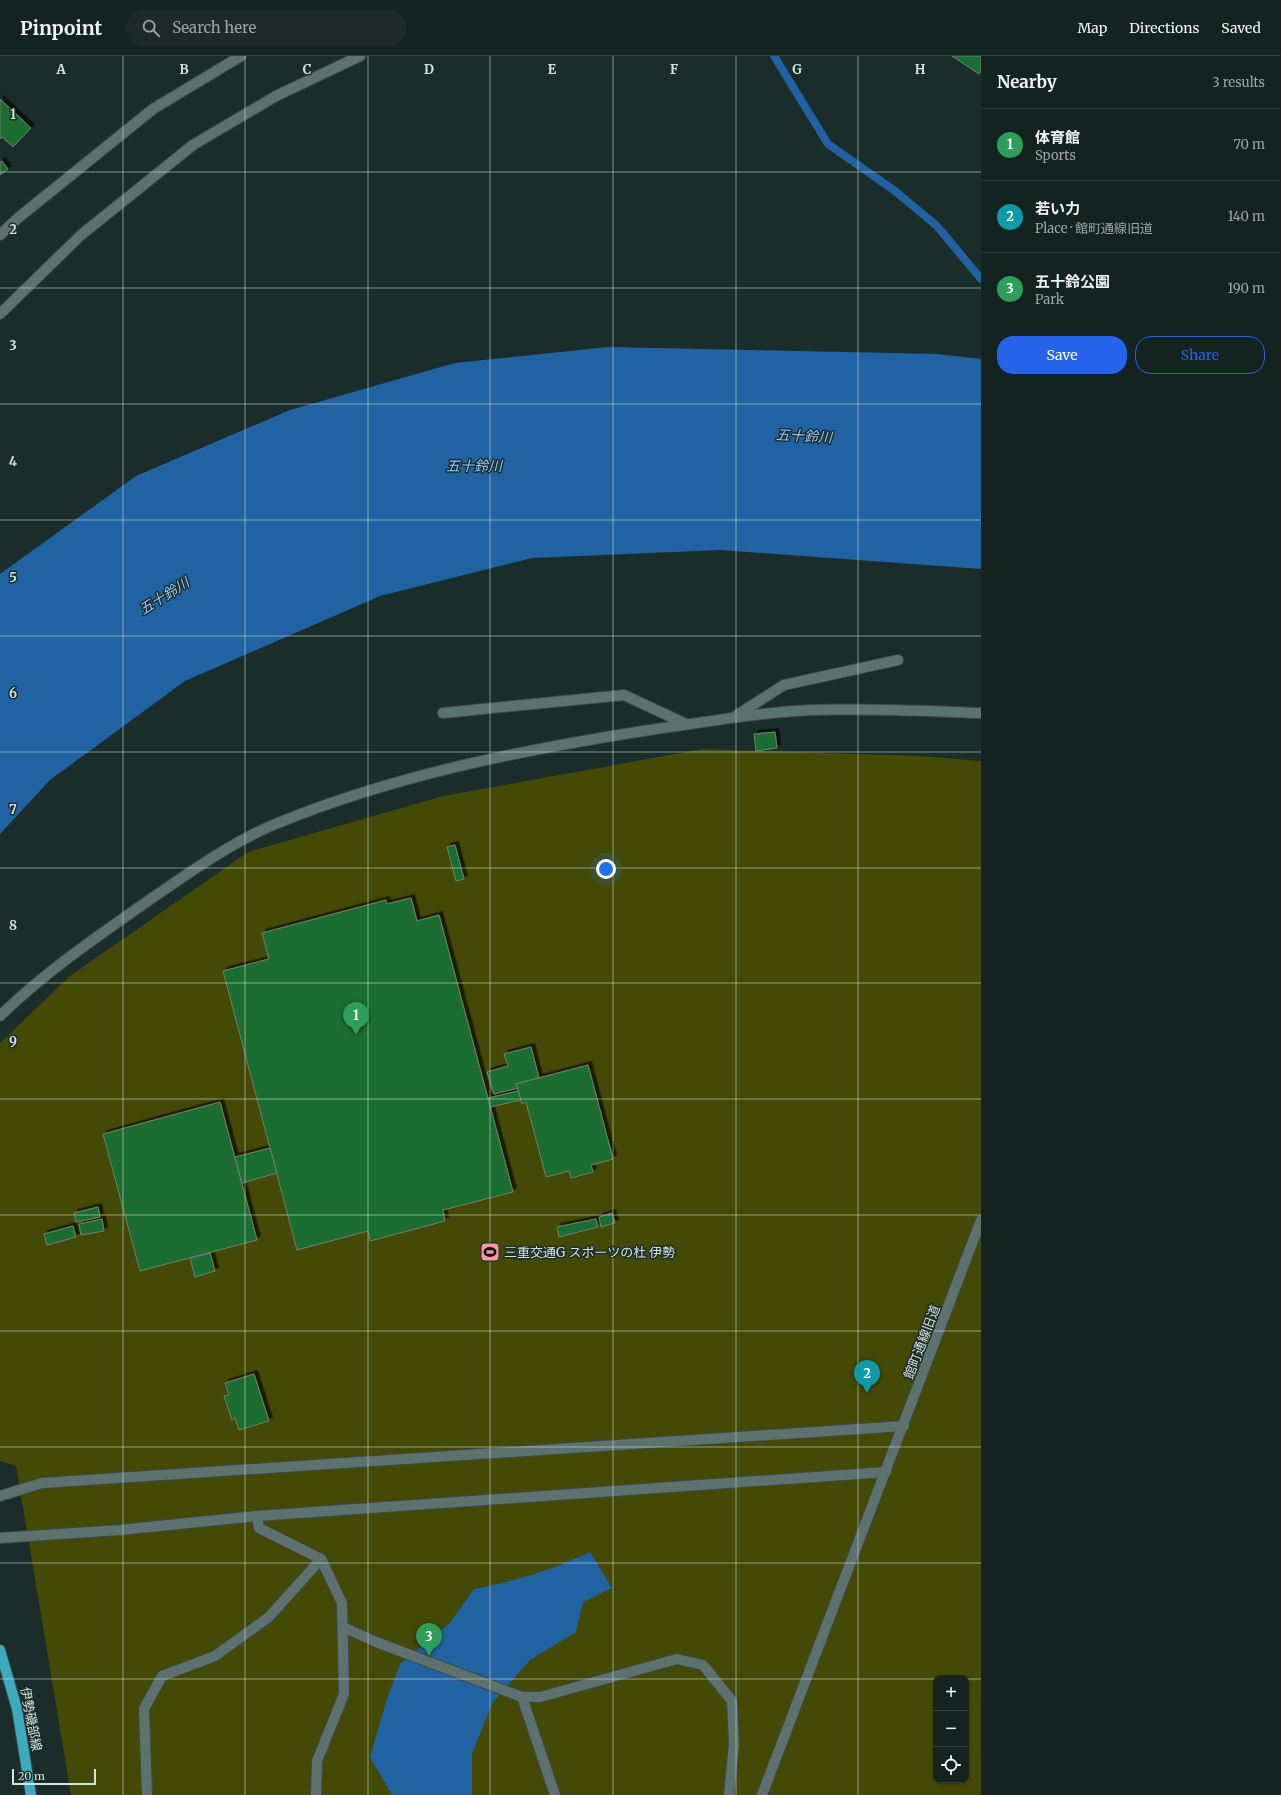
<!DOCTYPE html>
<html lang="en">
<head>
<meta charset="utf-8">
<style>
  :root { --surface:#142220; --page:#1d2a29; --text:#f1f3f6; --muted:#9da4a5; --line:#333f3e; --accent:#2563eb }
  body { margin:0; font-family:Merriweather,"Noto Sans JP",serif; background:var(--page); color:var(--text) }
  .controls { position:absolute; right:12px; bottom:12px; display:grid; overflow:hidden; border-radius:8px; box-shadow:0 1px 3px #0004 }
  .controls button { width:36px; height:36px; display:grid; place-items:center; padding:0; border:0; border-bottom:1px solid var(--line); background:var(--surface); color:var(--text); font:20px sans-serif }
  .scale { position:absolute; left:12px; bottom:10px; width:84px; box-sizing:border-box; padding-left:4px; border:2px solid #d6e2df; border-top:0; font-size:11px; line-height:14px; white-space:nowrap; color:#d6e2df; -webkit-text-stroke:3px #1a2d2a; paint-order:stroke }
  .you { position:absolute; left:606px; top:813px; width:14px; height:14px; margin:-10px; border:3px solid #fff; border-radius:50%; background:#1a73e8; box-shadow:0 0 0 6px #1a73e833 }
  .badge { display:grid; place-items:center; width:26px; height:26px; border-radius:50%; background:var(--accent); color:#fff; font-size:13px; font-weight:700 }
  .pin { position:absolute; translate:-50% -33px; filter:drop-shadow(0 1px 2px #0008) }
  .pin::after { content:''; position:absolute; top:21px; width:14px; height:12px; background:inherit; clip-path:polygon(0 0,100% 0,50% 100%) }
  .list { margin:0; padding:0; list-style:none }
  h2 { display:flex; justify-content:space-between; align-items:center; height:52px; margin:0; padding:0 16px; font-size:17px }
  h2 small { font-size:13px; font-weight:400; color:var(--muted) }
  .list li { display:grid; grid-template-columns:26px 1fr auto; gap:12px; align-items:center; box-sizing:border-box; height:72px; padding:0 16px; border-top:1px solid var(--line) }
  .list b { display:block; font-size:15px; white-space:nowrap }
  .list p { margin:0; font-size:13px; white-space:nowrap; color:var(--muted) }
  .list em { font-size:13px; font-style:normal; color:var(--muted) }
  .actions { display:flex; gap:8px; padding:12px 16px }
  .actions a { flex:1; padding:9px 0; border:1px solid var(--accent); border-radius:16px; text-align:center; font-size:14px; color:var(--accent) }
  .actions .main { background:var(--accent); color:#fff }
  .icon { flex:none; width:22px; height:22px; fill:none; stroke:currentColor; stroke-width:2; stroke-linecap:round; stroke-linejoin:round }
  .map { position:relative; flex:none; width:981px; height:1739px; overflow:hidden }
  header { display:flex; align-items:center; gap:24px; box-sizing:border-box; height:56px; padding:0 20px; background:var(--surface); border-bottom:1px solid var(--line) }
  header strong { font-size:19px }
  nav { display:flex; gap:22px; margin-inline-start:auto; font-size:14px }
  .search { width:280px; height:36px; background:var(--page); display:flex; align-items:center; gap:10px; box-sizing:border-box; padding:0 14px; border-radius:22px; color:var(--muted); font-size:15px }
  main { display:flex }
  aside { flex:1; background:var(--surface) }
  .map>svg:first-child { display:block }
  .green { fill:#444905; fill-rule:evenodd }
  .water { fill:#2163a2 }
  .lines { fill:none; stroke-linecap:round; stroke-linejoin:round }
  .stream { stroke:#2163a2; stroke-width:8 }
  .building { fill:#1d6d32; stroke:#728074; filter:url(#shadow) }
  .minor-casing { stroke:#3b4a48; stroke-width:12 }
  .major-casing { stroke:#3b4a48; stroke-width:12 }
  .minor { stroke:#5d726e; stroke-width:10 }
  .major { stroke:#3dabbe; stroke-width:10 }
  .grid { fill:none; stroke:#d6e2df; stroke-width:1; stroke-opacity:0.55 }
  .labels { text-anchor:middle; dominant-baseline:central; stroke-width:3; stroke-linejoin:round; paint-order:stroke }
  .poi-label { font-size:13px; fill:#d6e2df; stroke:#1a2d2a; text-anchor:start }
  .street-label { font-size:13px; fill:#d6e2df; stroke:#1a2d2a }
  .water-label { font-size:14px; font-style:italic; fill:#98c8fd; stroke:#1a2d2a }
  .grid-label { font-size:13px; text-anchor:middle; font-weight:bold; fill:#d6e2df; stroke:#1a2d2a; stroke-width:3; stroke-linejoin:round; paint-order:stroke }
</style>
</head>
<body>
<header>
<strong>Pinpoint</strong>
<div class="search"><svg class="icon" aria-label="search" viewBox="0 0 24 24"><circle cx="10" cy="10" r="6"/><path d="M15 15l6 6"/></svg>Search here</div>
<nav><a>Map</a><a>Directions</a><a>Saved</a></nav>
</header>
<main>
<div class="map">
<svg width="981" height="1739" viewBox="0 0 981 1739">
  <defs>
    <filter id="shadow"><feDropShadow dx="3.5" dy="-3.5" stdDeviation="0" flood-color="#0009"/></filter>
  </defs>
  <rect width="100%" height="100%" fill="#1a2d2a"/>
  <!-- green -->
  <path class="green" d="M703,693L920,700L981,705V1739H71L16,1410L0,1405V987L70,920L248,796L443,740ZM936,1622H966V1724H936Z"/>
  <!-- water -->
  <g class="water">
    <polygon points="608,291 937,298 981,303 981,513 721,494 532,502 380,540 185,625 50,724 0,778 0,518 136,420 290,354 455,307"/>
    <path d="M590,1496L612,1532L583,1546L576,1576L530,1604L493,1646L472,1697V1739H392L370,1701L386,1646L400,1608L449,1568L474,1533C517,1525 551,1514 590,1496Z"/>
  </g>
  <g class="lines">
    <!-- stream -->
    <polyline class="stream" points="774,0 828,88 895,135 937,170 981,223"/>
  </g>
  <!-- building -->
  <g class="building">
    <polygon points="952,0 981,0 981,15 979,18"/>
    <polygon points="0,43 31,72 13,91 2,81 0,83"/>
    <polygon points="2,105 8,113 0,119 0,106"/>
    <polygon points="775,676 777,692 756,695 754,678"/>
    <polygon points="455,789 464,823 456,825 447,791"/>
    <polygon points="411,842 417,865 439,859 513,1136 443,1154 445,1165 370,1185 368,1175 297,1194 223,915 269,903 262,877 386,844 387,848"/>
    <polygon points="531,991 539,1022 516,1028 518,1032 494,1038 487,1016 508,1010 504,998"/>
    <polygon points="588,1009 613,1103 591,1109 593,1116 571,1122 569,1115 546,1121 526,1046 522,1048 516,1028"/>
    <polygon points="518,1035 521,1044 490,1051 488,1042"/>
    <polygon points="220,1046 257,1184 140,1215 103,1078"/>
    <polygon points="270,1092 277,1117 242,1127 235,1101"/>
    <polygon points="98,1151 100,1161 76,1166 74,1157"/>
    <polygon points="612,1157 615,1167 601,1171 599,1161"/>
    <polygon points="102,1163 104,1175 81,1179 79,1168"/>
    <polygon points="596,1163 598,1171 559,1181 557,1171"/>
    <polygon points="73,1170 76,1181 47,1189 44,1178"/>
    <polygon points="210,1197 215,1215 195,1221 190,1202"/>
    <polygon points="254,1318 269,1365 239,1374 235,1362 232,1364 224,1340 229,1339 225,1327"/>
  </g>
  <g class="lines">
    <defs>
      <g id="minor">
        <polyline points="0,179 18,162 153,53 241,0"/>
        <polyline points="0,258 81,179 193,89 276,40 360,0"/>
        <polyline points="443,657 624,639 686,668"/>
        <polyline points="737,659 784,629 898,604"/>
        <path d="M0,960C46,915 102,877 155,840C193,814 231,787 273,769C391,720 517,695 643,675C699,667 754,657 811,654C868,652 924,655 981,657"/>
        <polyline points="0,1440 42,1427 904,1370"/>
        <polyline points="257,1460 259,1472 321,1503 342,1547 344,1638 317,1705 316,1739"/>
        <polyline points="0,1482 120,1474 257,1460 886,1416"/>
        <polyline points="343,1571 376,1586 522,1641 540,1641 677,1603 703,1609 732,1645 734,1688 729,1739"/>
        <polyline points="522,1641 555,1739"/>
        <polyline points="147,1739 144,1653 162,1620 215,1600 269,1561 321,1503"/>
        <polyline points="762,1739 981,1164"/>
      </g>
      <polyline id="major" points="0,1594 17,1653 31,1739"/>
    </defs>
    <!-- minor casing -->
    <use href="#minor" class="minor-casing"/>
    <!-- major casing -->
    <use href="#major" class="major-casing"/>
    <!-- minor -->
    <use href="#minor" class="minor"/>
    <!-- major -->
    <use href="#major" class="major"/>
  </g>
  <!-- grid -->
  <path class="grid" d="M123,0V1739M245,0V1739M368,0V1739M490,0V1739M613,0V1739M736,0V1739M858,0V1739M0,116H981M0,232H981M0,348H981M0,464H981M0,580H981M0,696H981M0,812H981M0,927H981M0,1043H981M0,1159H981M0,1275H981M0,1391H981M0,1507H981M0,1623H936M966,1623H981"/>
  <!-- icons -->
  <defs>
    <symbol id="stadium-square" viewBox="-11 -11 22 22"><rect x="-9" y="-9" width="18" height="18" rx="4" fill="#f49aa6" stroke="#1a2d2a"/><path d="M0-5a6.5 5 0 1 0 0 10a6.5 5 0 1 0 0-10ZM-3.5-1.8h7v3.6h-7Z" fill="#111"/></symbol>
  </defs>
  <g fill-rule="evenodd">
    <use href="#stadium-square" x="479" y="1185" width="22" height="22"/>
  </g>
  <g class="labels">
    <!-- poi labels -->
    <g class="poi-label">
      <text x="504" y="1196">三重交通G スポーツの杜 伊勢</text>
    </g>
    <!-- street labels -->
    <g class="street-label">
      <text transform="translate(922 1286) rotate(-69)">館町通線旧道</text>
      <text transform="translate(31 1663) rotate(79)">伊勢磯部線</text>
    </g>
    <!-- water labels -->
    <g class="water-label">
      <text transform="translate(804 380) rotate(3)">五十鈴川</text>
      <text x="474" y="410">五十鈴川</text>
      <text transform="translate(164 540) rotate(-32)">五十鈴川</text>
    </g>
  </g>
  <g class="grid-label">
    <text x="61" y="18">A</text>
    <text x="184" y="18">B</text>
    <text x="307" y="18">C</text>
    <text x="429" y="18">D</text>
    <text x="552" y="18">E</text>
    <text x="674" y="18">F</text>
    <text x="797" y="18">G</text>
    <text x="920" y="18">H</text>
    <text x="13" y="63">1</text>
    <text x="13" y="178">2</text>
    <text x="13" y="294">3</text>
    <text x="13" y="410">4</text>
    <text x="13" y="526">5</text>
    <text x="13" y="642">6</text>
    <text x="13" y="758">7</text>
    <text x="13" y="874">8</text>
    <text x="13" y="990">9</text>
  </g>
</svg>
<div class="controls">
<button>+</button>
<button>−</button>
<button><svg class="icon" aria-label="locate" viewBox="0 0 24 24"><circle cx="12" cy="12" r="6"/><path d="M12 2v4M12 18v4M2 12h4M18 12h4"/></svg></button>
</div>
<div class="scale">20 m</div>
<div class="you"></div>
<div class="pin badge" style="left:356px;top:979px;background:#2e9e5b">1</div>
<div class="pin badge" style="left:867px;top:1337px;background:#0f9aa8">2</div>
<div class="pin badge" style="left:429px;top:1600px;background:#2e9e5b">3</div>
</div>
<aside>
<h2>Nearby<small>3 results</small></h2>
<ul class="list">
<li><span class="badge" style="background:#2e9e5b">1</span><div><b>体育館</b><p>Sports</p></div><em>70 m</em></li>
<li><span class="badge" style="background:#0f9aa8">2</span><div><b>若い力</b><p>Place · 館町通線旧道</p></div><em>140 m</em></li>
<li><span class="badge" style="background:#2e9e5b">3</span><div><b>五十鈴公園</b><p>Park</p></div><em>190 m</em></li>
</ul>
<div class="actions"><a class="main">Save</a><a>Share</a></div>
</aside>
</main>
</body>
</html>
